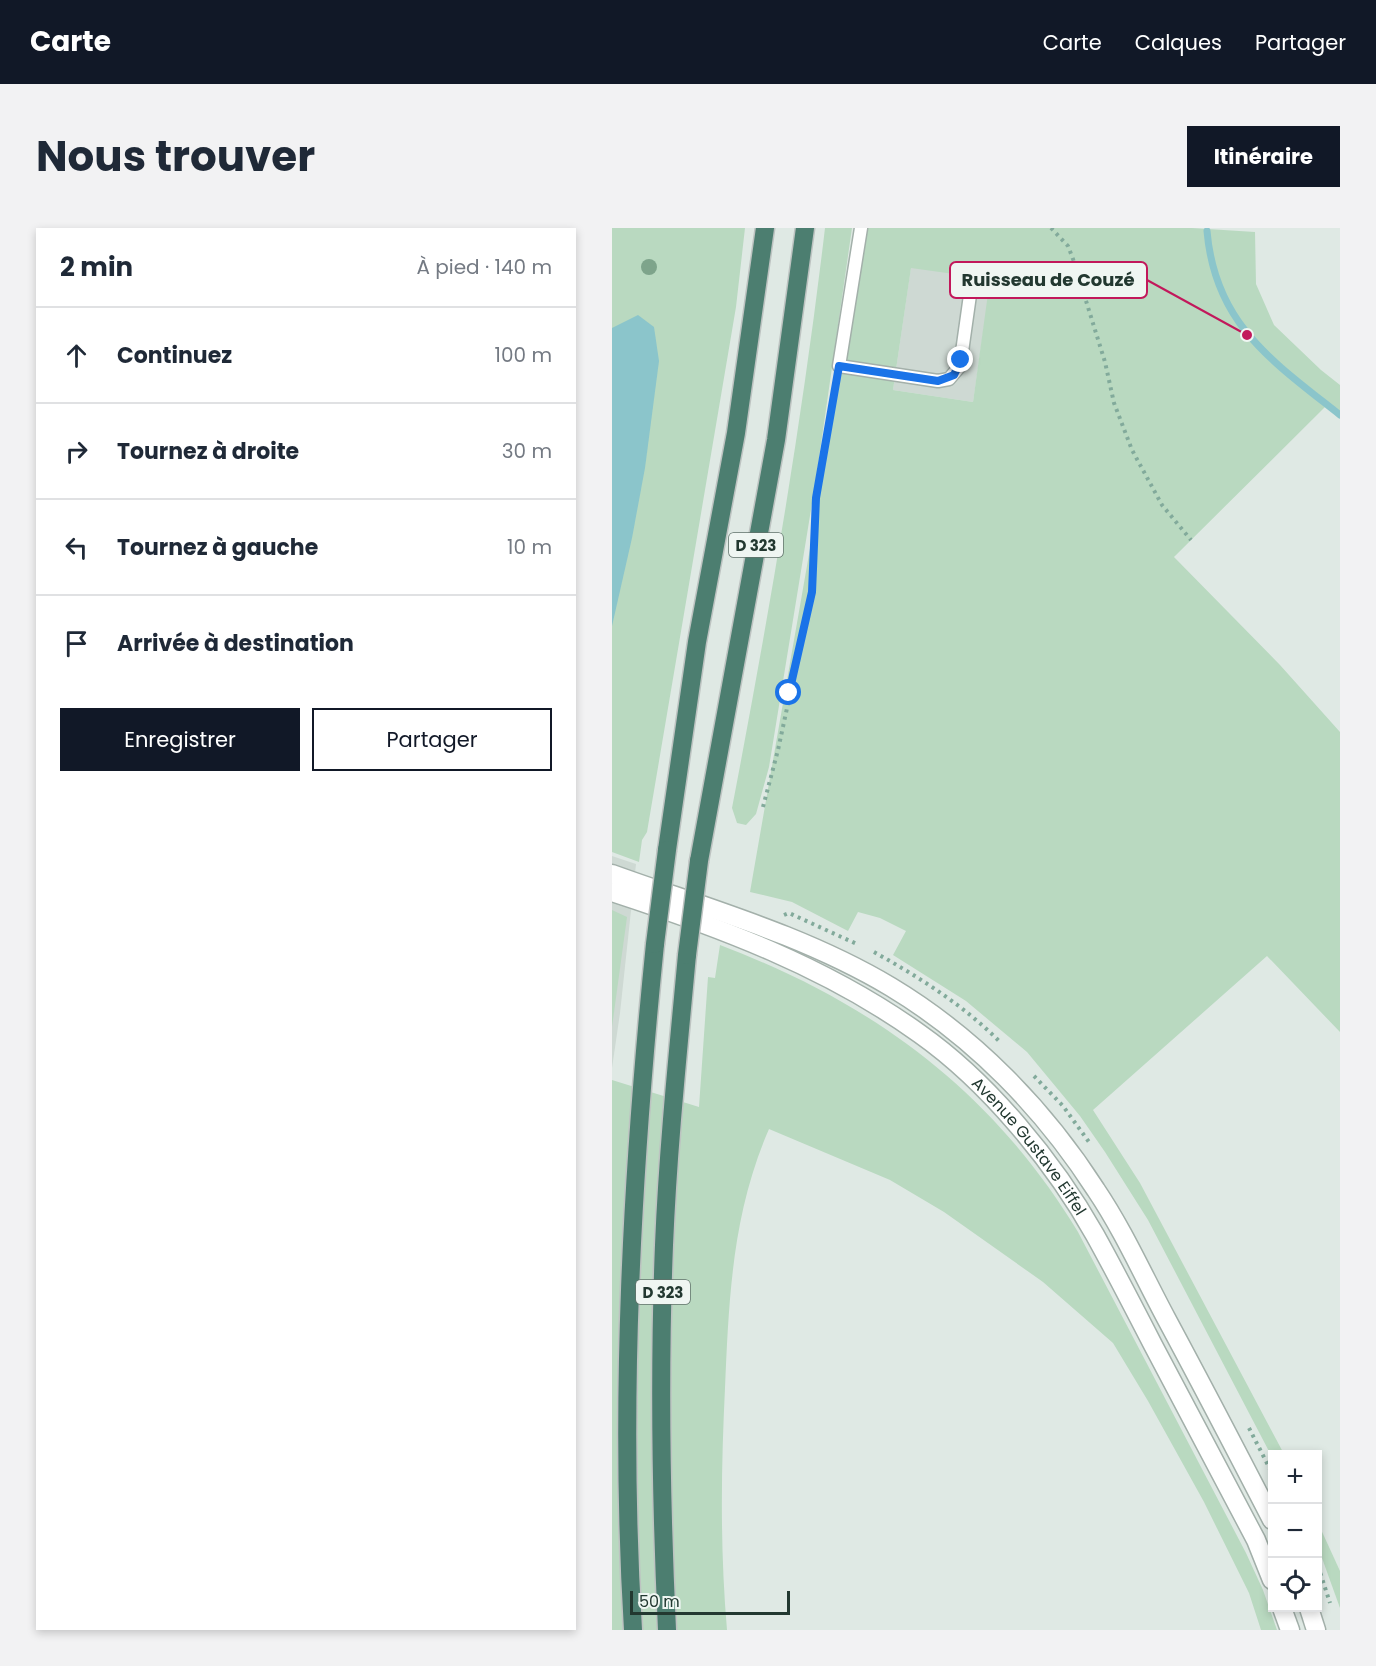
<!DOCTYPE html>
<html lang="fr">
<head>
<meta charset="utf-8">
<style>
  :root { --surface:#fff; --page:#f2f2f3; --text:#1f2937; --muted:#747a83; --line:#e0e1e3; --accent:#111827 }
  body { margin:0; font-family:Poppins,sans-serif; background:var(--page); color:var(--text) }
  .controls { position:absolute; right:18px; bottom:18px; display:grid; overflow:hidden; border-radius:0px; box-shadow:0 3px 9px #0003 }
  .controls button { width:54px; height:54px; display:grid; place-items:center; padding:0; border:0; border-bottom:2px solid var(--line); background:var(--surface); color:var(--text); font:30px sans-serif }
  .scale { position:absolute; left:18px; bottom:15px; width:160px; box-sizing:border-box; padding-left:6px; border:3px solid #223830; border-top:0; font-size:16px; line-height:21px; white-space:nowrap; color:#223830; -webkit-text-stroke:4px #eff6f2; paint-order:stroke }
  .stop { position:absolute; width:18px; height:18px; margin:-14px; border:4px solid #1a73e8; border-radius:50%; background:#fff }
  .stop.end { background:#1a73e8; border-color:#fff; box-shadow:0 2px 6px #0008 }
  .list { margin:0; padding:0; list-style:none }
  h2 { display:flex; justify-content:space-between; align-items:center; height:78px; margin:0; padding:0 24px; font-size:26px }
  h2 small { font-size:20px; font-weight:400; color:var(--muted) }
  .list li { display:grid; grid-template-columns:39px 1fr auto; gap:18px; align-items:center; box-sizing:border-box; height:96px; padding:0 24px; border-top:2px solid var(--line) }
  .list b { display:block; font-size:22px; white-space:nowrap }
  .list em { font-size:20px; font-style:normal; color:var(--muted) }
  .actions { display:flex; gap:12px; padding:18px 24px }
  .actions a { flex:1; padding:14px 0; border:2px solid var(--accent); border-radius:0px; text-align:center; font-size:21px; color:var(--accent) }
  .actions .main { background:var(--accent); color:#fff }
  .icon { flex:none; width:33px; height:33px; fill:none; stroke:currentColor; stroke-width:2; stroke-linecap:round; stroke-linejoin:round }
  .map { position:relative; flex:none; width:728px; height:1402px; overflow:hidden; border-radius:0px }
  header { display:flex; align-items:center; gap:36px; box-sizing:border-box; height:84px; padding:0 30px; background:var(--accent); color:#fff }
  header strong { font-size:28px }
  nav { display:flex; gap:33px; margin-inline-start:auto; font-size:21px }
  .intro { display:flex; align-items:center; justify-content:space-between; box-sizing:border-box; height:144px; padding:0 36px }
  h1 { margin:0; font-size:42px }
  .button { padding:15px 27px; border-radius:0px; background:var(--accent); color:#fff; font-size:21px; font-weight:700 }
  main { display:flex; gap:36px; padding:0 36px }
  aside { flex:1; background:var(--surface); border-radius:0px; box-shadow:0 3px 9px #0003 }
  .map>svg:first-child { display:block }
  .built { fill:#ced9d3 }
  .green { fill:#b9d9c0; fill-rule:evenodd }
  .water { fill:#8bc5cb }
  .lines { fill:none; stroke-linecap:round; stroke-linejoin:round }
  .stream { stroke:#8bc5cb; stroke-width:7 }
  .service-casing { stroke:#a3b0aa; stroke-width:15 }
  .tertiary-casing { stroke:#a3b0aa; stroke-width:21 }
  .trunk-casing { stroke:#bdc3c1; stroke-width:21 }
  .path { stroke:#82aa9b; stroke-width:4; stroke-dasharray:3 4.5; stroke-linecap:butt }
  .service { stroke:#fff; stroke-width:12 }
  .tertiary { stroke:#fff; stroke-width:18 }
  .trunk { stroke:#4c7e70; stroke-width:18 }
  .trunk-bridge-casing { stroke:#bdc3c1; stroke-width:21; stroke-linecap:butt }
  .trunk-bridge { stroke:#4c7e70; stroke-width:18 }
  .tree { fill:#7ea48b }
  .route { stroke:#1a73e8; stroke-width:8 }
  .labels { text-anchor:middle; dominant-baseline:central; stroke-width:4.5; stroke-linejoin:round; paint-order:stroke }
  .shield { fill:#eff6f2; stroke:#60716a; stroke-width:1.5 }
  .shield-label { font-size:15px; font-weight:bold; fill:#223830 }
  .street-label { font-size:16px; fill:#223830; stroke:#eff6f2 }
  .leader { fill:none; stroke:#c2185b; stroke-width:2 }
  .callout-dot { fill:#c2185b; stroke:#eff6f2; stroke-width:2 }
  .callout { fill:#eff6f2; stroke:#c2185b; stroke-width:2 }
  .callout-label { font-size:18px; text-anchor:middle; font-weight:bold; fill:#223830 }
</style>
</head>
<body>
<header>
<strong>Carte</strong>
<nav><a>Carte</a><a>Calques</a><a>Partager</a></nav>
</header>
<div class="intro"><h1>Nous trouver</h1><a class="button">Itinéraire</a></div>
<main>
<aside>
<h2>2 min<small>À pied · 140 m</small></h2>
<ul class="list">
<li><svg class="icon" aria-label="ahead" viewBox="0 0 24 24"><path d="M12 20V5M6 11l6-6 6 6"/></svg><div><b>Continuez</b></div><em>100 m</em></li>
<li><svg class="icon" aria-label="right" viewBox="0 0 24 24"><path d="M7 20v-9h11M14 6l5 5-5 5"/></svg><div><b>Tournez à droite</b></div><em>30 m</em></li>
<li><svg class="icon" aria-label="left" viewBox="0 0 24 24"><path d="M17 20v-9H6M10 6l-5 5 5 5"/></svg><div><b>Tournez à gauche</b></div><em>10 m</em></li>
<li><svg class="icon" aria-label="arrive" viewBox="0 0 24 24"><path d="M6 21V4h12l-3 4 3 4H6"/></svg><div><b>Arrivée à destination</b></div></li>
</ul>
<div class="actions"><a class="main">Enregistrer</a><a>Partager</a></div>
</aside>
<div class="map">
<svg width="728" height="1402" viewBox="0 0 728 1402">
  <rect width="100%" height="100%" fill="#dfe9e4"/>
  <!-- built -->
  <g class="built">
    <polygon points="299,39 379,51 361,174 281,162"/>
    <polygon points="0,628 24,636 8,785 0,840"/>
  </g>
  <!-- green -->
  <g class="green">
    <polygon points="0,0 133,0 124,79 35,604 30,612 27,634 0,624"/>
    <path d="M213,0H240L204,251L157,539L144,586L134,597L125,595L120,580C157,387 190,195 213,0Z"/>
    <path d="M254,0H580L643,4L644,56L662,97L709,142L728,157V187L715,177L562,329L668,437L728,504V804L655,728L481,882L528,955L672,1226H660V1229L536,992L493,924L468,888L415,824L354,773L281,727L294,703L268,690L246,684L236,703L180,674L138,664ZM299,40L378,51L361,174L281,162Z"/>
    <polygon points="0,682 15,689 0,799"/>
    <path d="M108,717C261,775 380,862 466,1004L634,1325L651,1362L665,1402H649L637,1365L592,1274L536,1173L501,1115L431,1054L332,984L278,952L157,901C120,986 117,1070 113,1160C109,1242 108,1321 115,1402H0V852L87,879L96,749L103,750Z"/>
    <polygon points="706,1295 728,1343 728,1380 706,1319"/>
  </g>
  <!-- water -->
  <polygon class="water" points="26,87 42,99 47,133 33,240 20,310 0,398 0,100"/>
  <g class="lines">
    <!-- stream -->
    <path class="stream" d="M595,3C603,96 660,133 728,187"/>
    <defs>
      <polyline id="service" points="249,0 227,138 326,153 337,151 348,138 359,60"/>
      <g id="tertiary">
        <path d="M0,646C94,680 192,707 279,759C362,809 432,881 484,962C511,1002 531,1047 554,1090C590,1157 625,1224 660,1292"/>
        <path id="s1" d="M0,664C107,699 215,739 308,806C376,854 442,934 483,1007C503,1043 522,1080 541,1117C575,1182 610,1247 644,1312L660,1352"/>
        <polyline points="670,1380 678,1402"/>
        <polyline points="697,1380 704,1402"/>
      </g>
      <g id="trunk">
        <polyline points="55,622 85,414 124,205 153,0"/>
        <polyline points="87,633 164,212 193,0"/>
        <path d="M21,1402C7,1174 20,943 43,716"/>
        <path d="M55,1402C49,1274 47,1145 52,1017C56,920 66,824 75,727"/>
      </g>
    </defs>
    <!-- service casing -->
    <use href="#service" class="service-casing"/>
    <!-- tertiary casing -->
    <use href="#tertiary" class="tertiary-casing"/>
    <!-- trunk casing -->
    <use href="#trunk" class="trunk-casing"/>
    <!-- path -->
    <g class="path">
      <polyline points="439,0 456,18 461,31 493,134 502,175 520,222 550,277 579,312"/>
      <polyline points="151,579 166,522 200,364 204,270 224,153"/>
      <polyline points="172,687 177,685 247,717"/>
      <path d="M262,724C307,749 351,777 387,813"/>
      <polyline points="422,848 451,878 477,914"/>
      <polyline points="637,1200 660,1245"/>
      <polyline points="706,1338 718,1375"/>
    </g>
    <!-- service -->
    <use href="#service" class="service"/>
    <!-- tertiary -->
    <use href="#tertiary" class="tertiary"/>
    <!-- trunk -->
    <use href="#trunk" class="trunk"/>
    <defs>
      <g id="trunk-bridge">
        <polyline points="43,716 55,622"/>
        <polyline points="75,727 87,633"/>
      </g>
    </defs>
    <!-- trunk-bridge casing -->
    <use href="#trunk-bridge" class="trunk-bridge-casing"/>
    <!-- trunk-bridge -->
    <use href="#trunk-bridge" class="trunk-bridge"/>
  </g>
  <!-- trees -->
  <circle class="tree" cx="37" cy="39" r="8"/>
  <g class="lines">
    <!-- route -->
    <polyline class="route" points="177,465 200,364 204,270 227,138 326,153 342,147 349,132"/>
  </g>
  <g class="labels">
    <!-- shield labels -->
    <g class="shield">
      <rect x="117" y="305" width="54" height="24" rx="4.5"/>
      <rect x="24" y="1052" width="54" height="24" rx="4.5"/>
    </g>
    <g class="shield-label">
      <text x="144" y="317">D 323</text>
      <text x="51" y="1064">D 323</text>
    </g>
    <!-- street labels -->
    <g class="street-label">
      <text stroke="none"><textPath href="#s1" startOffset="498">Avenue Gustave Eiffel</textPath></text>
    </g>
  </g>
  <!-- callouts -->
  <path class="leader" d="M635 107L535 52"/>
  <circle class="callout-dot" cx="635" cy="107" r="6"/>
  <rect class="callout" x="338" y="34" width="197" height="36" rx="6"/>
  <g class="callout-label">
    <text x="436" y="58">Ruisseau de Couzé</text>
  </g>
</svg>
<div class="controls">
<button>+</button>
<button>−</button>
<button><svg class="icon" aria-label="locate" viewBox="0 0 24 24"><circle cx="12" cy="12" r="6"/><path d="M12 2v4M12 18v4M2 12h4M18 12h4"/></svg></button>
</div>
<div class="scale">50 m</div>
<div class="stop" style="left:177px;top:465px"></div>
<div class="stop end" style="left:349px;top:132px"></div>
</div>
</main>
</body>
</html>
